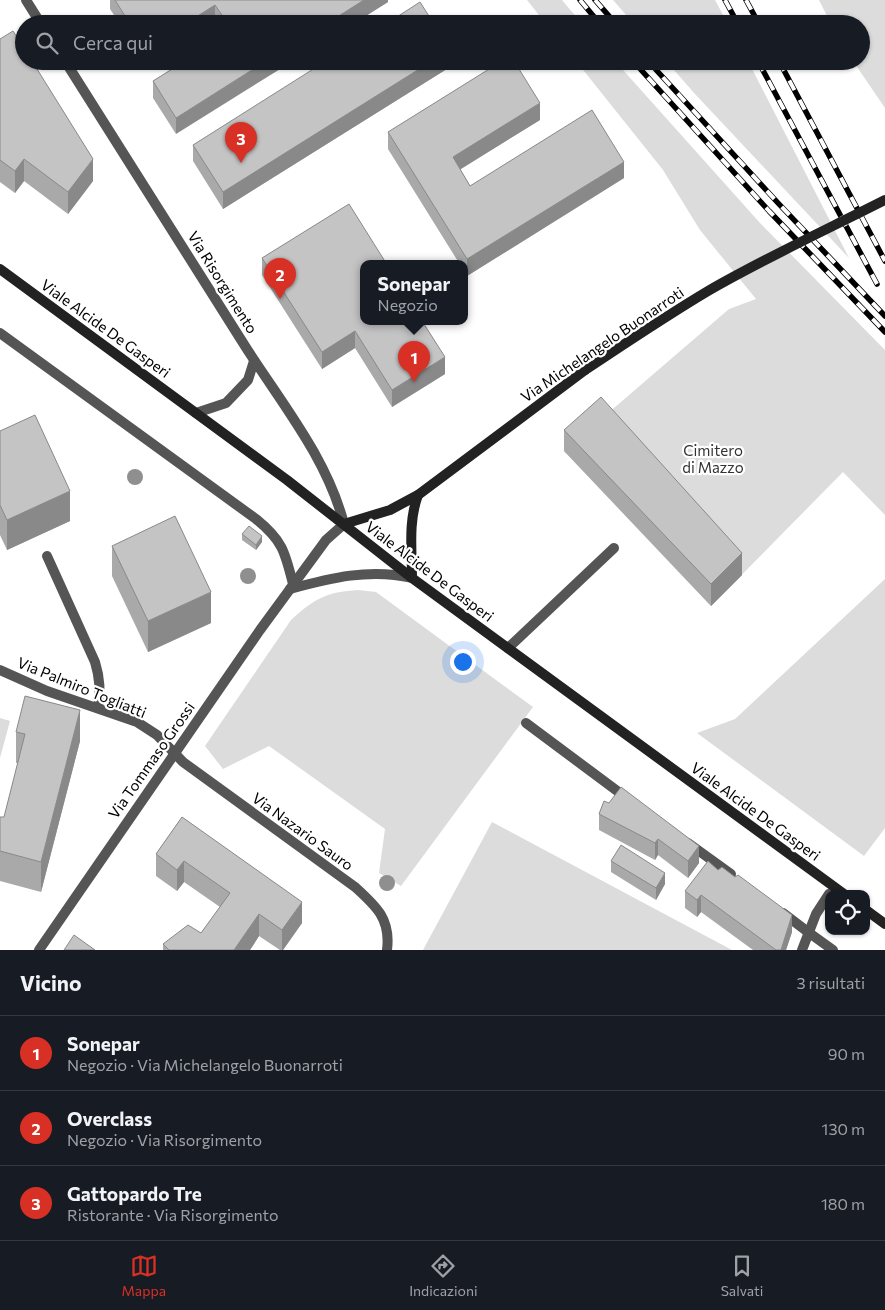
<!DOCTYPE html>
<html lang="it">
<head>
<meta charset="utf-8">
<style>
  :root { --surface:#171b24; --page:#242831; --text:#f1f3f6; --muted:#9ea1a6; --line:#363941; --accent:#d93025 }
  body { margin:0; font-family:Commissioner,sans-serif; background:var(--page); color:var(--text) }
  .controls { position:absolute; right:15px; bottom:15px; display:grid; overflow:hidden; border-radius:10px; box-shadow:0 1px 4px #0004 }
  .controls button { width:45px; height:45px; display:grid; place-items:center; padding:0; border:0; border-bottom:1px solid var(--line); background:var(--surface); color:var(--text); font:25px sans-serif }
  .you { position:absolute; left:462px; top:661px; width:18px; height:18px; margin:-12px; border:4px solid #fff; border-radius:50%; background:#1a73e8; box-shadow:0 0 0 8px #1a73e833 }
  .badge { display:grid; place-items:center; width:32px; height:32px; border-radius:50%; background:var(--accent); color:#fff; font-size:16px; font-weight:700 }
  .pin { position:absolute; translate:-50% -41px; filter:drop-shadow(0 1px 2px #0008) }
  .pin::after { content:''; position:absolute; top:26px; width:18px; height:15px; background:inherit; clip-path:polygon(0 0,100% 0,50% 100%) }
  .popup { position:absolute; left:360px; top:260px; width:108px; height:65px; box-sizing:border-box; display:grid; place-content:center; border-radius:10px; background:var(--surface); filter:drop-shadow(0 1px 4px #0005); font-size:16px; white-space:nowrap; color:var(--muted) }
  .popup b { font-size:19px; color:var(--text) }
  .popup::after { content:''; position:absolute; left:50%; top:100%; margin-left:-10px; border:10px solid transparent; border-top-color:var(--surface) }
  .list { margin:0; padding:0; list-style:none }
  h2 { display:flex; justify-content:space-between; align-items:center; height:65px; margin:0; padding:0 20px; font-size:21px }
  h2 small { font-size:16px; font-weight:400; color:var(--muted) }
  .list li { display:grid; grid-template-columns:32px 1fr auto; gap:15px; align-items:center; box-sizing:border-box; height:75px; padding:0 20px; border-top:1px solid var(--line) }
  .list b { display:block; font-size:19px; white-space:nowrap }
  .list p { margin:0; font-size:16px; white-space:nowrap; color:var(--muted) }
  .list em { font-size:16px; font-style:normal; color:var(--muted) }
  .icon { flex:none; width:28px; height:28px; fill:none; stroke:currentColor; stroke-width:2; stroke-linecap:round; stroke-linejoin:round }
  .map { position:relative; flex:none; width:885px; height:950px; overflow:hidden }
  .search { position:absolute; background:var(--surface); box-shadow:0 1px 4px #0004; left:15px; right:15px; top:15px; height:55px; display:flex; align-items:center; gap:12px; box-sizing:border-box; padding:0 18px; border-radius:28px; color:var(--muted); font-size:19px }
  .sheet { height:290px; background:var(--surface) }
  nav { display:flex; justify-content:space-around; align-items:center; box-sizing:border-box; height:70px; border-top:1px solid var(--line); background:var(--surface); font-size:14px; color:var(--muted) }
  nav a { display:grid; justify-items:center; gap:2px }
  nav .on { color:var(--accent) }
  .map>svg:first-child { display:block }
  .green { fill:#dcdcdc }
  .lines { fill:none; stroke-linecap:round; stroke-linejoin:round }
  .lane { stroke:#555; stroke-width:10 }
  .street { stroke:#555; stroke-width:10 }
  .secondary { stroke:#222; stroke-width:10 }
  .rail-casing { stroke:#000; stroke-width:5.5 }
  .rail { stroke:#fff; stroke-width:4; stroke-dasharray:11; stroke-linecap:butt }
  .secondary-bridge { stroke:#222; stroke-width:10 }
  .tree { fill:#8f8f8f }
  .wall { fill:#a9a9a9 }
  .shaded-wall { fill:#898989 }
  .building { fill:#c4c4c4; stroke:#898989 }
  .labels { text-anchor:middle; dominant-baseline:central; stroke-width:4.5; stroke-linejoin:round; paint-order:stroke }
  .street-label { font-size:15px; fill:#000; stroke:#fff }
  .park-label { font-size:15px; fill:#333; stroke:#fff }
</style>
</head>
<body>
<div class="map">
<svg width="885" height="950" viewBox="0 0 885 950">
  <rect width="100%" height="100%" fill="#fff"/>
  <!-- green -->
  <g class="green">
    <polygon points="527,0 562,0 582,24 546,24"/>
    <polygon points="613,0 715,0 728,24 634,24"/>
    <polygon points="819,0 885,0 885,108 853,61 861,61 861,24 831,24"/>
    <polygon points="576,61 615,61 760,223 885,350 885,515 843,472 711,606 564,451 729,309 756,299 700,230 663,170"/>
    <polygon points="666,61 748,61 849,258 695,94"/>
    <polygon points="885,579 885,828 864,856 697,733 735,719"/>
    <path d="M358,590L376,592L533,707L401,886L379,873L385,829L269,746L223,769L205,746L291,620C314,599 326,592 358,590Z"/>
    <polygon points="0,718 10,721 0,758"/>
    <polygon points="492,822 732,950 423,950"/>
  </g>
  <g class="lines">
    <!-- lane -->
    <g class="lane">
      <path d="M47,556L95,662C100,678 101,692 98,708"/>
      <polyline points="508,648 614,548"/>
      <polyline points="526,723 628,799"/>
      <polyline points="688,843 731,874"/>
      <polyline points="783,913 808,932"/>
    </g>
    <!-- street -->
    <g class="street">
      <polyline points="26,0 41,24"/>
      <path d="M0,333L256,519C283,541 285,552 293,584"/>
      <polyline points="196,413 226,403 248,380 254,361"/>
      <path d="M290,589C330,578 370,568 412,578"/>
      <path d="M0,670L47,691L137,722L157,735L183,762L355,887C376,906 391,919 387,950"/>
      <polyline points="808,932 833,950"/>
      <path d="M39,950L260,630L326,540L344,524C327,458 282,404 245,346C185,251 125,156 65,61"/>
      <polyline points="802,950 816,914 829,894"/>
    </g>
    <!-- secondary -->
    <g class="secondary">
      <polyline points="0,269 287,480 412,578 844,894"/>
      <polyline points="344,524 390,510 418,495 585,370"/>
      <path d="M412,578C412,550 408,522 418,495"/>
      <polyline points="866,910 885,924"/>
    </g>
    <defs>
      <g id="rail">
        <polyline points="580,0 600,24"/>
        <polyline points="595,0 616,24"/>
        <polyline points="725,0 738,24"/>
        <polyline points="746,0 759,24"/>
        <polyline points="633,61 769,211 885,332"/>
        <polyline points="648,61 778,203 885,316"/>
        <polyline points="758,61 877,284"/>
        <polyline points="779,61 885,261"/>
      </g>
    </defs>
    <!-- rail casing -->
    <use href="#rail" class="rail-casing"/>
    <!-- rail -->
    <use href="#rail" class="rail"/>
    <!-- secondary-bridge -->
    <path class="secondary-bridge" d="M585,370C626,343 666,316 708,291C765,258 826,230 885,200"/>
  </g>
  <!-- trees -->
  <g class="tree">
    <circle cx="135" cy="477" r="8"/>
    <circle cx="248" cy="576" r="8"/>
    <circle cx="387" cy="883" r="8"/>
  </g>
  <!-- wall -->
  <g class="wall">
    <polygon points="110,0 388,0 388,2 353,24 217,24 215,21 212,24 120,24 110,9"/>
    <polygon points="0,39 93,181 68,214 24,181 15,193 0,182"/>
    <polygon points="185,61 176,134 153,98 153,81"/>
    <polygon points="450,61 450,67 223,209 193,161 193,145"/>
    <polygon points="540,120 460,169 470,186 624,178 467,276 464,271 464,263 459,263 388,149 388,132"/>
    <polygon points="262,258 445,374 392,407 355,348 322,369 262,275"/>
    <polygon points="564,430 742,575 711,606 564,451"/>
    <polygon points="0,431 70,521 7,550 0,535"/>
    <polygon points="242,534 262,542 256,550 242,540"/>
    <polygon points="112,546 211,623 148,652 112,576"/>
    <polygon points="16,732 80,741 41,892 0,881 0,817 4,817 18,763 16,763"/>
    <polygon points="604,801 699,863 688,878 658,855 655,860 599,830 599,814"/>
    <polygon points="182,817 302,923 283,950 280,950 259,936 250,950 163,950 163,944 201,933 220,907 184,882 177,891 156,876 156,854"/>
    <polygon points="611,861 665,884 656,900 611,872"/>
    <polygon points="718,870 735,877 792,932 786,950 753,950 701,912 697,917 685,908 685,891"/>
  </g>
  <!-- shaded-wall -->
  <g class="shaded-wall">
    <polygon points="364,0 388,0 388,2 353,24 326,24"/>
    <polygon points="215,5 215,21 212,24 185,24"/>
    <polygon points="146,61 152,61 146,65"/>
    <polygon points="266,61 293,61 176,134 176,118"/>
    <polygon points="432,61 450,61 450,67 223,209 223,192"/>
    <polygon points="540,103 540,120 453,174 453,157"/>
    <polygon points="24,159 24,181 15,193 15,171"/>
    <polygon points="93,159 93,181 68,214 68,192"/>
    <polygon points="624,162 624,178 467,276 467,259"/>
    <polygon points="355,331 355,348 322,369 322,352"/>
    <polygon points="445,357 445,374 392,407 392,390"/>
    <polygon points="70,491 70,521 7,550 7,520"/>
    <polygon points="262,536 262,542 256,550 256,545"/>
    <polygon points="742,553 742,575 711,606 711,584"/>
    <polygon points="211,592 211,623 148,652 148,621"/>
    <polygon points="80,710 80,741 41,892 41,862"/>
    <polygon points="658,839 658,855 655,860 655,843"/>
    <polygon points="699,846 699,863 688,878 688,861"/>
    <polygon points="184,861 184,882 177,891 177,870"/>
    <polygon points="665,873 665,884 656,900 656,888"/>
    <polygon points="701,895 701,912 697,917 697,900"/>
    <polygon points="302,902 302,923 283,950 282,950 282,930"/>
    <polygon points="259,914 259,936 250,950 234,950"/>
    <polygon points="792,915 792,932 786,950 781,950"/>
  </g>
  <!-- building -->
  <g class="building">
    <polygon points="115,0 364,0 326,24 228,24 215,5 185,24 130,24"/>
    <polygon points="420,2 434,24 386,24"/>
    <polygon points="13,31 24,48 24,61 32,61 93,159 68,192 24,159 15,171 0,160 0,39"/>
    <polygon points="185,61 266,61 176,118 153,81"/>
    <polygon points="326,61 432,61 223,192 193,145"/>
    <polygon points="502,61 514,61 540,103 453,157 470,186 592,110 624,162 467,259 388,132"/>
    <polygon points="349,204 386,263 364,263 364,321 422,321 445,357 392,390 355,331 322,352 262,258"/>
    <polygon points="601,397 742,553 711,584 564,430"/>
    <polygon points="35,415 70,491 7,520 0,505 0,431"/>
    <polygon points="175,516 211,592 148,621 112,546"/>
    <polygon points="249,526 262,536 256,545 242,534"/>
    <polygon points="25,696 80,710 41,862 0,851 0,817 4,817 25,734 16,732"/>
    <polygon points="621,787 699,846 688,861 658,839 655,843 599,814 604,801 609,803"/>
    <polygon points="182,817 302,902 282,930 259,914 234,950 169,950 163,944 188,925 201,933 230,893 184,861 177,870 156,854"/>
    <polygon points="621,845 665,873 656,888 611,861"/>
    <polygon points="708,861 718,870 722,867 735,877 738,875 792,915 781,950 776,950 701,895 697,900 685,891"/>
    <polygon points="74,935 95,950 64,950"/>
  </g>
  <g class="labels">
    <!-- street labels -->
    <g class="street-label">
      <text transform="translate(223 282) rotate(58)">Via Risorgimento</text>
      <text transform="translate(106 328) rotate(36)">Viale Alcide De Gasperi</text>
      <text transform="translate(602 344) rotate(-34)">Via Michelangelo Buonarroti</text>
      <text transform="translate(430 571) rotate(37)">Viale Alcide De Gasperi</text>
      <text transform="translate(82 687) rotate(22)">Via Palmiro Togliatti</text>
      <text transform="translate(151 760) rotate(-55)">Via Tommaso Grossi</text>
      <text transform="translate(756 811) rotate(36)">Viale Alcide De Gasperi</text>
      <text transform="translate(303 831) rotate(36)">Via Nazario Sauro</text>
    </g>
    <!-- park labels -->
    <g class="park-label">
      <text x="713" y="450">Cimitero<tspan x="713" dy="17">di Mazzo</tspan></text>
    </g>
  </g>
</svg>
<div class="controls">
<button><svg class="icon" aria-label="locate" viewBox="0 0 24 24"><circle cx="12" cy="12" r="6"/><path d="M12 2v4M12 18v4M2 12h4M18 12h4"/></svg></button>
</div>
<div class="you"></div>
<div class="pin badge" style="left:414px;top:382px">1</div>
<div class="popup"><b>Sonepar</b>Negozio</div>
<div class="pin badge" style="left:280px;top:299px">2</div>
<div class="pin badge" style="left:241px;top:163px">3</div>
<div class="search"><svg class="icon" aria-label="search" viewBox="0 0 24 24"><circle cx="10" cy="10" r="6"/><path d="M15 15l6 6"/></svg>Cerca qui</div>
</div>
<section class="sheet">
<h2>Vicino<small>3 risultati</small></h2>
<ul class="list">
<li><span class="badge">1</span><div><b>Sonepar</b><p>Negozio · Via Michelangelo Buonarroti</p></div><em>90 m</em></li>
<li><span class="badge">2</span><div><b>Overclass</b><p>Negozio · Via Risorgimento</p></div><em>130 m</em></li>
<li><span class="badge">3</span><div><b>Gattopardo Tre</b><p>Ristorante · Via Risorgimento</p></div><em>180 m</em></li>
</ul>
</section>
<nav>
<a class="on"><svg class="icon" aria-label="map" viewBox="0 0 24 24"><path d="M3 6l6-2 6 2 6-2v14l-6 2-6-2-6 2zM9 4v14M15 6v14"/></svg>Mappa</a>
<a><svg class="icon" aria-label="directions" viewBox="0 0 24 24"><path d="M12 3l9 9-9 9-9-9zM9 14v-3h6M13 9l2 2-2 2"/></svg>Indicazioni</a>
<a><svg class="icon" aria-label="saved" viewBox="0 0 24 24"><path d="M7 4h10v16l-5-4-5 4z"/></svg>Salvati</a>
</nav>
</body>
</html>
